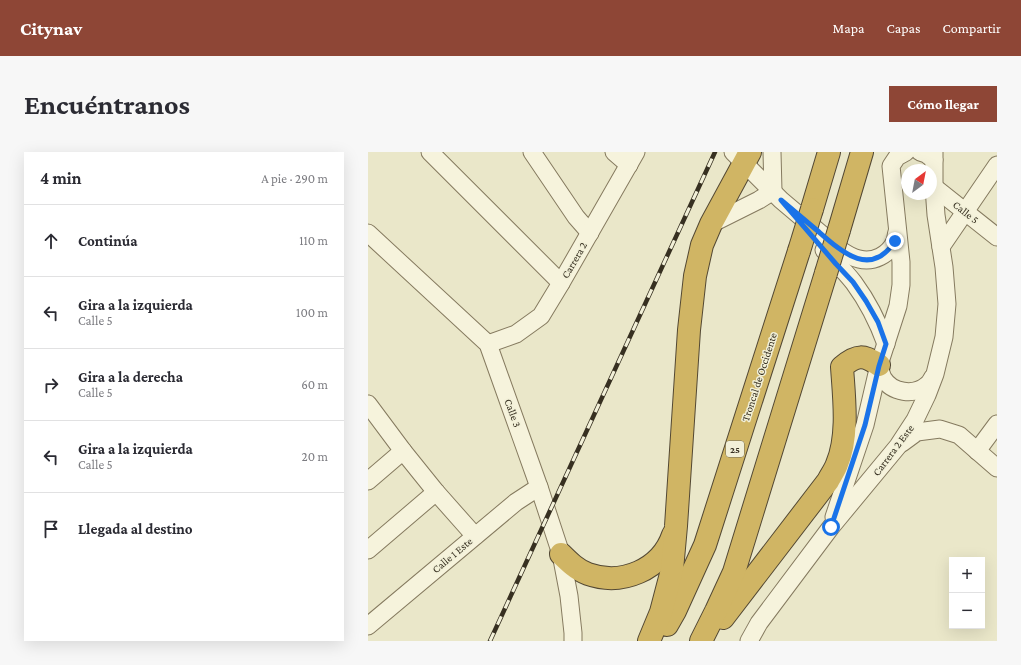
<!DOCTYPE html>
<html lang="es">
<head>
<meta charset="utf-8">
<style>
  :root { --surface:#fff; --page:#f7f7f7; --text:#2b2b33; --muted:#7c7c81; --line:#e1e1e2; --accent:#8e4636 }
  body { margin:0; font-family:"Crimson Pro",serif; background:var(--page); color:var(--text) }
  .controls { position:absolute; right:12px; bottom:12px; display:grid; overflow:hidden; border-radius:0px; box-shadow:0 4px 16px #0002 }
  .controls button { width:36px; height:36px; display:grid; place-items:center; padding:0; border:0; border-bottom:1px solid var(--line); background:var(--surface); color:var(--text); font:20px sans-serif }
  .compass { position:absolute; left:533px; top:12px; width:36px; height:36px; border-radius:50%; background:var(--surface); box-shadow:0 4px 16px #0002; rotate:32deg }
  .stop { position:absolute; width:12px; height:12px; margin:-9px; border:3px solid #1a73e8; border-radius:50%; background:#fff }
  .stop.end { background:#1a73e8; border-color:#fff; box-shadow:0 1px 4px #0008 }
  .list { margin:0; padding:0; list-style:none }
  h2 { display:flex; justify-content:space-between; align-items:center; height:52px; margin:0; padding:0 16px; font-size:17px }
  h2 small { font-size:13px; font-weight:400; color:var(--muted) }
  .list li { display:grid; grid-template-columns:26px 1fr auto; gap:12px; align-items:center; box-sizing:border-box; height:72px; padding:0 16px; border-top:1px solid var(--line) }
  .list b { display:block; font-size:15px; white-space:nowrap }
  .list p { margin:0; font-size:13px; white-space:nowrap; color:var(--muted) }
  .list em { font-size:13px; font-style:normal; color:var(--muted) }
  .icon { flex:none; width:22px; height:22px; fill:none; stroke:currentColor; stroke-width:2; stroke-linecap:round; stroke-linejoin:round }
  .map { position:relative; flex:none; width:629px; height:489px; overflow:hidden; border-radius:0px }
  header { display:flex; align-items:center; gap:24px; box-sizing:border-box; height:56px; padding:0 20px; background:var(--accent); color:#fff }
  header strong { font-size:19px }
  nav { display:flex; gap:22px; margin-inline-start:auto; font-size:14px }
  .intro { display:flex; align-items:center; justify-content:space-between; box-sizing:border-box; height:96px; padding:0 24px }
  h1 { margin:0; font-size:28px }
  .button { padding:10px 18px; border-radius:0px; background:var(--accent); color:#fff; font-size:14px; font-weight:700 }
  main { display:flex; gap:24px; padding:0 24px }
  aside { flex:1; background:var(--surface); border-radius:0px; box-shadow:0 4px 16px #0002 }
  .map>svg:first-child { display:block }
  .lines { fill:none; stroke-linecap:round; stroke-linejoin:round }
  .minor-casing { stroke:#857a5f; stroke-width:19 }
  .highway-casing { stroke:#534833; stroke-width:24 }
  .minor { stroke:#f6f3dc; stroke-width:17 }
  .highway { stroke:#d0b564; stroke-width:22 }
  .rail-casing { stroke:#373021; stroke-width:4.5 }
  .rail { stroke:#f2f0d8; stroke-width:3; stroke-dasharray:9; stroke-linecap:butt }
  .highway-bridge-casing { stroke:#534833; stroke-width:24; stroke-linecap:butt }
  .highway-bridge { stroke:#d0b564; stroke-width:22 }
  .route { stroke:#1a73e8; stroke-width:5 }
  .labels { text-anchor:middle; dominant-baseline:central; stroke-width:3; stroke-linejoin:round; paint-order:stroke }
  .shield { fill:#f2f0d8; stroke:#6f6a58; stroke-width:1 }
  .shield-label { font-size:10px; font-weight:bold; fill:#373021 }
  .street-label { font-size:11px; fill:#373021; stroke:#f2f0d8 }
</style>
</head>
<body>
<header>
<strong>Citynav</strong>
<nav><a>Mapa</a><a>Capas</a><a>Compartir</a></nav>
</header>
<div class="intro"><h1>Encuéntranos</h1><a class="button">Cómo llegar</a></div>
<main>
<aside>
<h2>4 min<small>A pie · 290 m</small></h2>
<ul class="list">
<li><svg class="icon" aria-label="ahead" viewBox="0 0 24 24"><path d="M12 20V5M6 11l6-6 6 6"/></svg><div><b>Continúa</b></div><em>110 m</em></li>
<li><svg class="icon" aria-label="left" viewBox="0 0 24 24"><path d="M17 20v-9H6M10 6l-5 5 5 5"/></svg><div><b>Gira a la izquierda</b><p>Calle 5</p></div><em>100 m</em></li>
<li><svg class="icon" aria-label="right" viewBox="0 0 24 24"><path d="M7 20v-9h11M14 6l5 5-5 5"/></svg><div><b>Gira a la derecha</b><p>Calle 5</p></div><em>60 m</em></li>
<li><svg class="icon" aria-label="left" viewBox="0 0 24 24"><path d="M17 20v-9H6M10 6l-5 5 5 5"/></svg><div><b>Gira a la izquierda</b><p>Calle 5</p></div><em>20 m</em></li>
<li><svg class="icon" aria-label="arrive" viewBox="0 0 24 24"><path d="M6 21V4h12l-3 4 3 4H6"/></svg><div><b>Llegada al destino</b></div></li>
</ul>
</aside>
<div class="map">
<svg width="629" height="489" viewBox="0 0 629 489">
  <rect width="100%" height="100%" fill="#eae7c9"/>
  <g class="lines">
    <defs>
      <g id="minor">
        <polyline points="62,0 193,131"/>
        <polyline points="164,0 208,65 222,81"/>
        <polyline points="246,0 261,13"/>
        <path d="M365,0L413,48L471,97C477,101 484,106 491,107C505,111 521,103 527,89C528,86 528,83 529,80"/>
        <polyline points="552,0 558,2 566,8"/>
        <polyline points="566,35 629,85"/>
        <polyline points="343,72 391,48 405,39 404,0"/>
        <polyline points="0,81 120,192 171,335 193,402 201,444 205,481 205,489"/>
        <polyline points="573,95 629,13"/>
        <path d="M456,98C466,109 477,119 486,131C500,150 510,170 518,192"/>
        <polyline points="120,192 148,182 173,164 193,131 268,0"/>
        <path d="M511,213C512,217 513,222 515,226C524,241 546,244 559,233C562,231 563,228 565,225"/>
        <polyline points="0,252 35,299 68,340 107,384"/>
        <polyline points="534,291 549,280 572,277 591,283 629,316"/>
        <polyline points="609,299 629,272"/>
        <polyline points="0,329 35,299"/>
        <polyline points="466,365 497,273 511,213 530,154 533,133 533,110 523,14 529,5 538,0"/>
        <polyline points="0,398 68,340"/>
        <polyline points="0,474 148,350 171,335"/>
        <polyline points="381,489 391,471 463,375 530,294 547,268 559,243 567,222 576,185 579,152 576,115 568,63 566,35 566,0"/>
      </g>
      <g id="highway">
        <polyline points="444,57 461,0"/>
        <polyline points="471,78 494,0"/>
        <path d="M193,402C201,410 209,418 220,422C254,434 293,418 305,383"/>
        <path d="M355,466L460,329C463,323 467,318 469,312C481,284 476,245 474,215C489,202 496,203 511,213"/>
        <polyline points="299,473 307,459 337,393 431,99"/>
        <polyline points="281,489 293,460 304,418 308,374 321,178 327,124 334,93 343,72 382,0"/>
        <polyline points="333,489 348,459 366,420 458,121"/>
      </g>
    </defs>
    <!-- minor casing -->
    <use href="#minor" class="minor-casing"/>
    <!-- highway casing -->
    <use href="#highway" class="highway-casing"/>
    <!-- minor -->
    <use href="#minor" class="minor"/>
    <!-- highway -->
    <use href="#highway" class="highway"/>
    <defs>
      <polyline id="rail" points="122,489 347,0"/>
    </defs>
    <!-- rail casing -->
    <use href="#rail" class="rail-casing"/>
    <!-- rail -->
    <use href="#rail" class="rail"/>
    <defs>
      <g id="highway-bridge">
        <polyline points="431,99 444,57"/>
        <polyline points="458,121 471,78"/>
      </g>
    </defs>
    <!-- highway-bridge casing -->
    <use href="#highway-bridge" class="highway-bridge-casing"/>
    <!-- highway-bridge -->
    <use href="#highway-bridge" class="highway-bridge"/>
  </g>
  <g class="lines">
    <!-- route -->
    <path class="route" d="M463,375L497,273L511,214L518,192L510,170L498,149L485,130L468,112L413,48C426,59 438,69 451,80C475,101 503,126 527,89"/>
  </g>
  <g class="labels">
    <!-- shield labels -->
    <rect class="shield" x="358" y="289" width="18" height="16" rx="3"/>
    <g class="shield-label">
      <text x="367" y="297">25</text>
    </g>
    <!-- street labels -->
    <g class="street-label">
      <text transform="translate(598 60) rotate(38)">Calle 5</text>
      <text transform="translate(206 108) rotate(-60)">Carrera 2</text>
      <text transform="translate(391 225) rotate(-72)">Troncal de Occidente</text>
      <text transform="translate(145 261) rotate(70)">Calle 3</text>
      <text transform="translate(525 298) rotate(-53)">Carrera 2 Este</text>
      <text transform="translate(84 403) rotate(-40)">Calle 1 Este</text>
    </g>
  </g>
</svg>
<div class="controls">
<button>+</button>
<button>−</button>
</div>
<svg class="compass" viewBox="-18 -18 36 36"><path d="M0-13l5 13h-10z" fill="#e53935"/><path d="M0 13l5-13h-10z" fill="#7c7c81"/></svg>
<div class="stop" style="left:463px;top:375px"></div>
<div class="stop end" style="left:527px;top:89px"></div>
</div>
</main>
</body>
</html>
